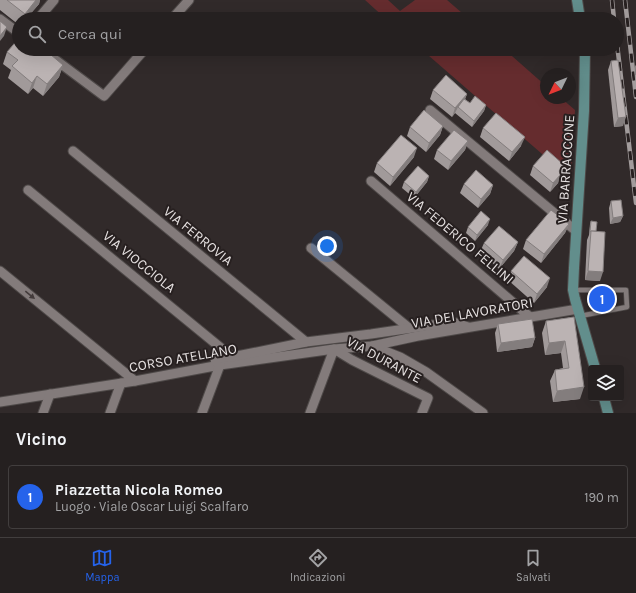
<!DOCTYPE html>
<html lang="it">
<head>
<meta charset="utf-8">
<style>
  :root { --surface:#252020; --page:#312d2d; --text:#f1f3f6; --muted:#a3a3a5; --line:#423e3e; --accent:#2563eb }
  body { margin:0; font-family:Karla,sans-serif; background:var(--page); color:var(--text) }
  .controls { position:absolute; right:12px; bottom:12px; display:grid; overflow:hidden; border-radius:4px; box-shadow:0 4px 16px #0002 }
  .controls button { width:36px; height:36px; display:grid; place-items:center; padding:0; border:0; border-bottom:1px solid var(--line); background:var(--surface); color:var(--text); font:20px sans-serif }
  .compass { position:absolute; left:540px; top:68px; width:36px; height:36px; border-radius:50%; background:var(--surface); box-shadow:0 4px 16px #0002; rotate:227deg }
  .you { position:absolute; left:327px; top:246px; width:14px; height:14px; margin:-10px; border:3px solid #fff; border-radius:50%; background:#1a73e8; box-shadow:0 0 0 6px #1a73e833 }
  .badge { display:grid; place-items:center; width:26px; height:26px; border-radius:50%; background:var(--accent); color:#fff; font-size:13px; font-weight:700 }
  .pin { position:absolute; translate:-50% -50%; border:2px solid #fff; box-shadow:0 1px 4px #0006 }
  .list { margin:0; padding:0; list-style:none }
  h2 { display:flex; justify-content:space-between; align-items:center; height:52px; margin:0; padding:0 16px; font-size:17px }
  h2 small { font-size:13px; font-weight:400; color:var(--muted) }
  .list li { display:grid; grid-template-columns:26px 1fr auto; gap:12px; align-items:center; box-sizing:border-box; height:64px; margin:0 8px 8px; padding:0 8px; border:1px solid var(--line); border-radius:4px }
  .list b { display:block; font-size:15px; white-space:nowrap }
  .list p { margin:0; font-size:13px; white-space:nowrap; color:var(--muted) }
  .list em { font-size:13px; font-style:normal; color:var(--muted) }
  .icon { flex:none; width:22px; height:22px; fill:none; stroke:currentColor; stroke-width:2; stroke-linecap:round; stroke-linejoin:round }
  .map { position:relative; flex:none; width:636px; height:413px; overflow:hidden }
  .search { position:absolute; background:var(--surface); box-shadow:0 4px 16px #0002; left:12px; right:12px; top:12px; height:44px; display:flex; align-items:center; gap:10px; box-sizing:border-box; padding:0 14px; border-radius:22px; color:var(--muted); font-size:15px }
  .sheet { height:124px; background:var(--surface) }
  nav { display:flex; justify-content:space-around; align-items:center; box-sizing:border-box; height:56px; border-top:1px solid var(--line); background:var(--surface); font-size:11px; color:var(--muted) }
  nav a { display:grid; justify-items:center; gap:2px }
  nav .on { color:var(--accent) }
  .map>svg:first-child { display:block }
  .green { fill:#652c2e }
  .lines { fill:none; stroke-linecap:round; stroke-linejoin:round }
  .lane-casing { stroke:#4e4948; stroke-width:6 }
  .street-casing { stroke:#4e4948; stroke-width:11 }
  .secondary-casing { stroke:#4e4948; stroke-width:12 }
  .lane { stroke:#837b7b; stroke-width:4.5 }
  .street { stroke:#837b7b; stroke-width:9 }
  .secondary { stroke:#628e8c; stroke-width:10 }
  .rail-casing { stroke:#a29c9c; stroke-width:4.5 }
  .rail { stroke:#272020; stroke-width:3; stroke-dasharray:9; stroke-linecap:butt }
  .wall { fill:#a19a9a }
  .shaded-wall { fill:#837d7d }
  .building { fill:#bbb3b3; stroke:#837d7d }
  .oneway { fill:#433b3b }
  .labels { text-anchor:middle; dominant-baseline:central; stroke-width:4; stroke-linejoin:round; paint-order:stroke }
  .street-label { font-size:14px; fill:#e6e1e1; stroke:#272020 }
</style>
</head>
<body>
<div class="map">
<svg width="636" height="413" viewBox="0 0 636 413">
  <rect width="100%" height="100%" fill="#312a2a"/>
  <!-- green -->
  <g class="green">
    <polygon points="365,0 388,0 400,11 415,0 447,0 469,19 386,19"/>
    <polygon points="421,49 504,49 546,86 546,98 561,98 575,110 571,179"/>
  </g>
  <g class="lines">
    <defs>
      <polyline id="lane" points="573,290 626,290 627,307 580,316"/>
      <g id="street">
        <polyline points="0,19 19,33"/>
        <polyline points="38,19 54,0"/>
        <polyline points="172,19 189,0"/>
        <polyline points="41,49 104,96 145,49"/>
        <polyline points="430,110 576,231"/>
        <polyline points="73,151 306,342"/>
        <polyline points="371,181 530,317"/>
        <polyline points="28,190 232,357"/>
        <polyline points="311,248 409,328"/>
        <polyline points="0,271 135,381"/>
        <polyline points="372,346 400,357 426,372 483,413"/>
        <polyline points="0,402 135,381 220,365 334,349 372,346 418,336 578,309"/>
        <polyline points="43,413 50,394"/>
        <polyline points="110,413 121,383"/>
        <path d="M202,413L220,365C217,363 215,362 215,358L232,357L306,342L371,334L453,322L468,327"/>
        <polyline points="310,413 334,349 352,360 428,398 422,413"/>
      </g>
      <g id="secondary">
        <polyline points="577,0 580,19"/>
        <polyline points="585,49 584,111 574,268 573,290 575,299 595,368"/>
        <polyline points="604,398 608,413"/>
      </g>
    </defs>
    <!-- lane casing -->
    <use href="#lane" class="lane-casing"/>
    <!-- street casing -->
    <use href="#street" class="street-casing"/>
    <!-- secondary casing -->
    <use href="#secondary" class="secondary-casing"/>
    <!-- lane -->
    <use href="#lane" class="lane"/>
    <!-- street -->
    <use href="#street" class="street"/>
    <!-- secondary -->
    <use href="#secondary" class="secondary"/>
    <defs>
      <g id="rail">
        <polyline points="612,0 614,19"/>
        <polyline points="625,0 636,97"/>
        <polyline points="617,44 636,203"/>
      </g>
    </defs>
    <!-- rail casing -->
    <use href="#rail" class="rail-casing"/>
    <!-- rail -->
    <use href="#rail" class="rail"/>
  </g>
  <!-- wall -->
  <g class="wall">
    <polygon points="0,0 40,0 39,4 26,19 19,19 19,25 0,10"/>
    <polygon points="7,52 63,65 59,77 43,96 33,88 28,94 8,78 11,70 3,64"/>
    <polygon points="611,61 623,126 614,127 608,70"/>
    <polygon points="635,66 636,66 636,88 634,69"/>
    <polygon points="433,90 467,94 465,99 470,103 486,105 484,111 472,127 455,113 452,117 430,99"/>
    <polygon points="443,126 440,135 426,152 407,136 410,127"/>
    <polygon points="483,128 521,146 509,161 480,137"/>
    <polygon points="468,141 465,150 448,170 434,159 437,150"/>
    <polygon points="414,157 390,186 374,172 377,163"/>
    <polygon points="564,165 558,183 550,192 530,175 533,166"/>
    <polygon points="429,176 427,182 414,198 402,188 404,182"/>
    <polygon points="464,184 493,185 490,194 478,208 460,193"/>
    <polygon points="611,201 623,216 620,222 610,224 609,208"/>
    <polygon points="591,221 596,231 600,281 585,280 587,240 589,235 590,224"/>
    <polygon points="569,224 565,233 541,263 523,249 526,240"/>
    <polygon points="488,225 475,241 466,233 468,227"/>
    <polygon points="518,242 514,251 499,269 480,252 484,243"/>
    <polygon points="511,271 547,287 534,303 508,280"/>
    <polygon points="574,317 580,399 553,402 550,381 555,370 563,368 561,353 545,355 542,333 546,321"/>
    <polygon points="498,324 535,338 532,347 497,352 495,333"/>
  </g>
  <!-- shaded-wall -->
  <g class="shaded-wall">
    <polygon points="36,0 40,0 39,4 26,19 23,19 25,14"/>
    <polygon points="7,27 4,36 0,41 0,36"/>
    <polygon points="63,65 59,77 43,96 47,84"/>
    <polygon points="37,76 33,88 28,94 32,83"/>
    <polygon points="467,94 464,102 458,107 455,113 452,117 455,108"/>
    <polygon points="486,105 484,111 472,127 474,121"/>
    <polygon points="626,117 623,126 614,127 618,118"/>
    <polygon points="443,126 440,135 426,152 429,143"/>
    <polygon points="525,137 521,146 509,161 512,152"/>
    <polygon points="468,141 465,150 448,170 451,161"/>
    <polygon points="417,148 414,157 390,186 393,177"/>
    <polygon points="564,165 561,174 559,171"/>
    <polygon points="561,174 558,183 550,192 553,183"/>
    <polygon points="429,176 427,182 414,198 416,192"/>
    <polygon points="493,185 490,194 478,208 481,199"/>
    <polygon points="623,216 620,222 610,224 613,218"/>
    <polygon points="490,219 488,225 475,241 477,235"/>
    <polygon points="569,224 565,233 541,263 544,254"/>
    <polygon points="518,242 514,251 499,269 503,260"/>
    <polygon points="588,271 603,272 600,281 585,280"/>
    <polygon points="550,278 547,287 534,303 537,294"/>
    <polygon points="535,338 532,347 497,352 501,343"/>
    <polygon points="565,341 561,353 545,355 549,343"/>
    <polygon points="584,387 580,399 553,402 557,391"/>
  </g>
  <!-- building -->
  <g class="building">
    <polygon points="7,0 36,0 25,14"/>
    <polygon points="0,21 7,27 0,36"/>
    <polygon points="19,38 19,49 44,49 63,65 47,84 37,76 32,83 12,66 18,60 7,52"/>
    <polygon points="618,60 626,117 618,118 611,61"/>
    <polygon points="635,66 636,66 636,75"/>
    <polygon points="446,75 467,94 455,108 433,90"/>
    <polygon points="475,96 486,105 474,121 458,107 464,99 470,103"/>
    <polygon points="424,110 443,126 429,143 410,127"/>
    <polygon points="496,113 525,137 512,152 483,128"/>
    <polygon points="454,130 468,141 451,161 437,150"/>
    <polygon points="401,135 417,148 393,177 377,163"/>
    <polygon points="547,150 564,165 559,171 561,174 553,183 533,166"/>
    <polygon points="418,166 429,176 416,192 404,182"/>
    <polygon points="476,170 493,185 481,199 464,184"/>
    <polygon points="621,200 623,216 613,218 611,201"/>
    <polygon points="551,210 569,224 544,254 526,240"/>
    <polygon points="481,211 490,219 477,235 468,227"/>
    <polygon points="591,221 597,222 596,231 591,231 590,232"/>
    <polygon points="499,226 518,242 503,260 484,243"/>
    <polygon points="591,231 605,232 603,272 588,271"/>
    <polygon points="524,256 550,278 537,294 511,271"/>
    <polygon points="574,317 584,387 557,391 555,370 569,368 565,341 549,343 546,321"/>
    <polygon points="532,319 535,338 501,343 498,324"/>
  </g>
  <!-- one-way arrows -->
  <defs><path id="oneway-solid" d="M-6-.8H1V-3.2L6.5 0L1 3.2V.8H-6Z"/></defs>
  <use class="oneway" href="#oneway-solid" transform="translate(30 295) rotate(39)"/>
  <g class="labels">
    <!-- street labels -->
    <g class="street-label">
      <text transform="translate(566 169) rotate(-86)">VIA BARRACCONE</text>
      <text transform="translate(198 236) rotate(39)">VIA FERROVIA</text>
      <text transform="translate(460 238) rotate(40)">VIA FEDERICO FELLINI</text>
      <text transform="translate(139 262) rotate(39)">VIA VIOCCIOLA</text>
      <text transform="translate(472 313) rotate(-10)">VIA DEI LAVORATORI</text>
      <text transform="translate(183 358) rotate(-10)">CORSO ATELLANO</text>
      <text transform="translate(384 360) rotate(28)">VIA DURANTE</text>
    </g>
  </g>
</svg>
<div class="controls">
<button><svg class="icon" aria-label="layers" viewBox="0 0 24 24"><path d="M12 4l9 5-9 5-9-5zM3 14l9 5 9-5"/></svg></button>
</div>
<svg class="compass" viewBox="-18 -18 36 36"><path d="M0-13l5 13h-10z" fill="#e53935"/><path d="M0 13l5-13h-10z" fill="#a3a3a5"/></svg>
<div class="you"></div>
<div class="pin badge" style="left:602px;top:299px">1</div>
<div class="search"><svg class="icon" aria-label="search" viewBox="0 0 24 24"><circle cx="10" cy="10" r="6"/><path d="M15 15l6 6"/></svg>Cerca qui</div>
</div>
<section class="sheet">
<h2>Vicino<small></small></h2>
<ul class="list">
<li><span class="badge">1</span><div><b>Piazzetta Nicola Romeo</b><p>Luogo · Viale Oscar Luigi Scalfaro</p></div><em>190 m</em></li>
</ul>
</section>
<nav>
<a class="on"><svg class="icon" aria-label="map" viewBox="0 0 24 24"><path d="M3 6l6-2 6 2 6-2v14l-6 2-6-2-6 2zM9 4v14M15 6v14"/></svg>Mappa</a>
<a><svg class="icon" aria-label="directions" viewBox="0 0 24 24"><path d="M12 3l9 9-9 9-9-9zM9 14v-3h6M13 9l2 2-2 2"/></svg>Indicazioni</a>
<a><svg class="icon" aria-label="saved" viewBox="0 0 24 24"><path d="M7 4h10v16l-5-4-5 4z"/></svg>Salvati</a>
</nav>
</body>
</html>
